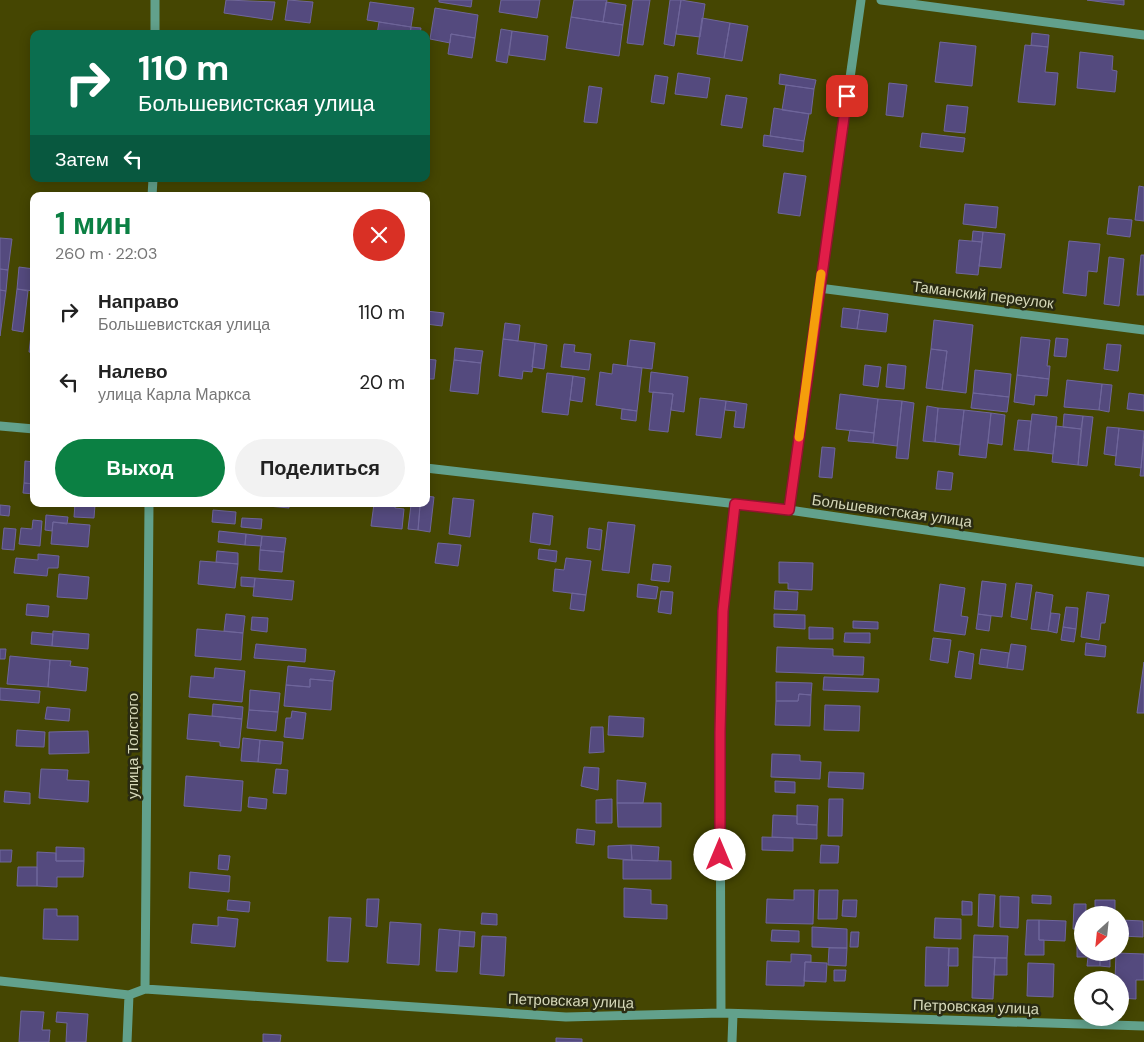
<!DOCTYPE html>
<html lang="ru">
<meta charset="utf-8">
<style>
body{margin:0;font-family:"DM Sans",sans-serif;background:#f2f2f2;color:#222;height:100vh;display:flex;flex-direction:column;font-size:19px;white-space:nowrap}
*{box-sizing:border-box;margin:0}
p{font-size:16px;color:#767676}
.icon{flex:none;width:28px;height:28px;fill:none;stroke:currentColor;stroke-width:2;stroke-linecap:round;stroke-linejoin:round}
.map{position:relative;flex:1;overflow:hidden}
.drawer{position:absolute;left:30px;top:192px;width:400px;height:315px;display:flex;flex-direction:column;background:#fff;border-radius:10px;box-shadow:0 2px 12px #0003}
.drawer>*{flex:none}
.guide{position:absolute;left:30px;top:30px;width:400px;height:152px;border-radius:10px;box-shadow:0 2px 12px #0003;background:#0b6e4f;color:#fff;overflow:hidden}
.needle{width:32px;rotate:207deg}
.fabs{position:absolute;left:1074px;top:906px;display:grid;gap:10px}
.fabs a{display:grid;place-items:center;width:55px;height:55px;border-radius:50%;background:#fff;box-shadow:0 2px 12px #0003;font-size:25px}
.pin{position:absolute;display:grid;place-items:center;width:42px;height:42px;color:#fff;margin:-21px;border-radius:10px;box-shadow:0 2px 8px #0006}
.me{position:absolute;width:55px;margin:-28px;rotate:0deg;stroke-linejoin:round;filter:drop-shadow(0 0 4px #0008)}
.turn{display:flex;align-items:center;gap:18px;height:105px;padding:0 25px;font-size:22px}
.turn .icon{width:65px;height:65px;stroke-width:2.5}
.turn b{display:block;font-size:35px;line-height:42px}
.then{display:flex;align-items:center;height:48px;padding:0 25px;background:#0003;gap:10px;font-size:19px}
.round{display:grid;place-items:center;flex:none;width:52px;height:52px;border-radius:26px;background:#f2f2f2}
.headline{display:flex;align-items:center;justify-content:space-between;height:85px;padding:0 25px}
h1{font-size:30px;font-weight:700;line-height:38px;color:#0b8043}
.button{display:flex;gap:10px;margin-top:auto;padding:10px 25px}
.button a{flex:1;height:58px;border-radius:30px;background:#0b8043;color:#fff;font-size:20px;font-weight:700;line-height:58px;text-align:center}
.button a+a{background:#f2f2f2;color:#222}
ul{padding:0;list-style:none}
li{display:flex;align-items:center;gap:15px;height:70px;padding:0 25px}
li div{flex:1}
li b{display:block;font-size:19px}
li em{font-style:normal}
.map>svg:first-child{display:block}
.building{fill:#544a7e;stroke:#6f669b}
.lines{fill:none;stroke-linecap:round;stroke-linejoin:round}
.minor{stroke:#62a18c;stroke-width:9}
.route-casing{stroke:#92132f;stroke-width:12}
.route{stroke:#e11d48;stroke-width:9}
.slow{stroke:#f59e0b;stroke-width:9}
.labels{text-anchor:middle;stroke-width:5;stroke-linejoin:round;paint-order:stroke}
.street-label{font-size:15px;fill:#d6d8b9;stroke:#2a2b12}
</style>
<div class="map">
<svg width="1144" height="1042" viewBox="0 0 1144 1042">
<rect width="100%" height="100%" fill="#454602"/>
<path class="building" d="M226 0 275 2 272 20 224 13Z
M288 0 313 2 310 23 285 20Z
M439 0H472L471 7 439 2Z
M501 0H540L537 18 499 12Z
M574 0H607L603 22 571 17Z
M633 0H650L643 45 627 43Z
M670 0H681L674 46 664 44Z
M681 0 705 4 700 37 676 34Z
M1087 0H1124V5Z
M370 2 414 8 411 27 367 20Z
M606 2 626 5 623 25 603 22Z
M435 8 478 15 475 38 451 34 450 43 430 39Z
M571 17 623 25 619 56 566 48Z
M702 18 730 23 724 58 697 54Z
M379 22 411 27 410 34H377Z
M730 23 748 26 742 61 724 58Z
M411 27 421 28 420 34H410Z
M501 29 512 31 507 63 496 61Z
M512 31 548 36 545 60 509 55Z
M1032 33 1049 35 1048 47 1031 45Z
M451 34 475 38 472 58 448 54Z
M940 42 976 46 972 86 935 82Z
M1025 45 1048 47 1045 72 1058 73 1055 105 1018 102Z
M1080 52 1113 56 1112 70 1117 71 1115 92 1077 88Z
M678 73 710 78 707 98 675 94Z
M780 74 816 80 814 89 779 84Z
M655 75 668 77 664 104 651 102Z
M889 83 907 85 903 117 886 115Z
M786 85 814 89 811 114 782 110Z
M589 86 602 88 597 123 584 122Z
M726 95 747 98 742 128 721 125Z
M947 105 968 107 965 133 944 131Z
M774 108 809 114 804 141 770 136Z
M922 133 965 138 963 152 920 147Z
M764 135 804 141 803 152 763 146Z
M784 173 806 176 800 216 778 213Z
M1139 186 1144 187V221L1135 220Z
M965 204 998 207 996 228 963 224Z
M1109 218 1132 220 1130 237 1107 234Z
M973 231 983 232 982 242 972 241Z
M983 232 1005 234 1001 268 979 266Z
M0 238 12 239 8 270 0 269Z
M959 240 982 242 978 275 956 273Z
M1069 241 1100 244 1097 272 1088 271 1086 296 1063 293Z
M1141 255H1144V295H1137Z
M1109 257 1124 259 1119 306 1104 304Z
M19 267 34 269V291L17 289Z
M0 269 8 270 6 291 0 290Z
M17 289 28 291 23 332 12 330Z
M0 290 6 291 0 336Z
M843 308 860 310 857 329 841 327Z
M34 310V353L29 352Z
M860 310 888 314 886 332 857 329Z
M426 311 444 313 442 326 426 324Z
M934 320 973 325 966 393 942 390 947 351 931 349Z
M505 323 520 325 518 341 503 339Z
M1021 337 1050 340 1047 366H1050L1049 379 1017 375Z
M1056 338 1068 339 1066 357 1054 356Z
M503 339 535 343 532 372 523 371 522 379 499 376Z
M630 340 655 343 652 369 627 366Z
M535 343 547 345 544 369 532 367Z
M564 344 575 345 574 352 591 354 589 370 561 367Z
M1107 344 1121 345 1118 371 1104 369Z
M455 348 483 351 481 363 454 360Z
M931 349 947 351 942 390 926 388Z
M426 359 436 360 434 379H426Z
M454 360 481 363 478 394 450 391Z
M613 364 642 368 637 411 596 405 600 372 612 374Z
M888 364 906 366 904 389 886 387Z
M865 365 881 367 878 387 863 385Z
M975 370 1011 374 1009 397 973 393Z
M651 372 688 377 684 412 671 410 673 394 649 392Z
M547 373 573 376 568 415 542 412Z
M1017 375 1049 379 1047 396 1035 395 1034 405 1014 402Z
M573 376 585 378 582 402 570 400Z
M1067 380 1102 384 1099 410 1064 407Z
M1102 384 1112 385 1109 412 1099 410Z
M653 392 673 394 668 432 649 430Z
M973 393 1009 397 1007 412 971 408Z
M1129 393 1144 395V411L1127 409Z
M840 394 878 399 874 433 836 429Z
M700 398 726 401 721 438 696 435Z
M878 399 902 401 897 446 873 443Z
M726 401 747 404 744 428 734 427 736 411 725 410Z
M902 401 914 403 908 459 896 458Z
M927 406 938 408 935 442 923 441Z
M938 408 964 410 960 445 935 442Z
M622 409 637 411 636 421 621 419Z
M964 410 991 413 986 458 959 455Z
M991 413 1005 415 1002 445 988 443Z
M1032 414 1057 417 1053 454 1028 451Z
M1064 414 1083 416 1081 429 1063 427Z
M1083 416 1093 417 1087 466 1078 465Z
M1018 420 1031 421 1028 451 1014 450Z
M1056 426 1081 429 1078 465 1052 462Z
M1107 427 1119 428 1116 456 1104 454Z
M1119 428 1144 431 1141 468 1115 465Z
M850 430 874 433 873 443 848 441Z
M1144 440V476H1140Z
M822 447 835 448 832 478 819 477Z
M25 461 34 462V484L24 483Z
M938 471 953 473 951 490 936 489Z
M24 483 34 484V494L23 493Z
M426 496 434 497 430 532 418 530 420 506 406 505 426 504Z
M453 498 474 500 470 537 449 534Z
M75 504 95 505 94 518 74 517Z
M247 504H289V508Z
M374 504H395V508L404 509 402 529 371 526Z
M0 505 10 506 9 516 0 515Z
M411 505 420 506 418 530 408 529Z
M213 510 236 512 235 524 212 522Z
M533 513 553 516 550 545 530 542Z
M46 515 68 517 67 524 53 522 52 531 45 530Z
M242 518 262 519 261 529 241 527Z
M33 520 42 521 40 546 19 544 21 528 32 529Z
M53 522 90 525 88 547 51 544Z
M608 522 635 525 629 573 602 570Z
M4 528 16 529 14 550 2 549Z
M589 528 602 530 600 550 587 548Z
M219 531 246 534 245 545 218 542Z
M246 534 262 536 261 546 245 545Z
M262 536 286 538 284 552 260 550Z
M438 543 461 545 458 566 435 563Z
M539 549 557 551 556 562 538 559Z
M260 550 284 552 282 572 259 570Z
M217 551 238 553V564L216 562Z
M38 554 59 556 58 568H48L47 576 14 573 16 558 38 560Z
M566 558 591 561 586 595 553 591 555 569 564 570Z
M200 561 238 564 235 588 198 584Z
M779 562 813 563 812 590 788 589V583H779Z
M653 564 671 566 669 582 651 580Z
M59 574 89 577 87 599 57 597Z
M241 577 255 578 254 587 241 586Z
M255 578 294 581 292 600 253 596Z
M982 581 1006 584 1002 617 978 614Z
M1016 583 1032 585 1027 620 1011 617Z
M638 584 658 587 656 599 637 597Z
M940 584 965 588 961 616 968 617 965 635 934 631Z
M661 591 673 592 671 614 658 612Z
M775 591 798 592 797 610 774 609Z
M1036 592 1053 595 1048 631 1031 629Z
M1087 592 1109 595 1105 623H1101L1099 640 1081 637Z
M572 593 586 595 584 611 570 609Z
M27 604 49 606 48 617 26 615Z
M1066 607 1078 608 1076 629 1063 627Z
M1051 613 1060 614 1057 633 1048 631Z
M226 614 245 616 243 633 224 631Z
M774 614 805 615V629L774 627Z
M978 614 991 616 989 631 976 629Z
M252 617 268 618 267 632 251 630Z
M853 621 878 622V629L853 628Z
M809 627 833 628V639H809Z
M1063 627 1076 629 1074 642 1061 640Z
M197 629 243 633 241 660 195 656Z
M53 631 89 634 88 649 52 646Z
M32 632 53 634 52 646 31 644Z
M845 633H870V643L844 642Z
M933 638 951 640 948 663 930 660Z
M1086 643 1106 646 1105 657 1085 655Z
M256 644 306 649 305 662 254 658Z
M1011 644 1026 646 1023 670 1007 668Z
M777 647 833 649V656L864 657 863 675 776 672Z
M0 649H6L5 659H0Z
M981 649 1009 653 1007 668 979 664Z
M959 651 974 654 971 679 955 677Z
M10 656 50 660 48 687 7 684Z
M50 660 71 661 70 666 88 668 86 691 48 687Z
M1144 662V713H1137Z
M288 666 335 671 333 681 310 679V687L286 685Z
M215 668 245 671 242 702 189 697 191 676 214 678Z
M824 677 879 679 878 692 823 690Z
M310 679 333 681 331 710 284 706 286 685 310 687Z
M776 682 812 683 811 695 799 694 798 701H776Z
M0 688 40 691 39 703 0 700Z
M250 690 280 693 278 712 249 710Z
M799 694 811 695 810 726 775 725 776 701H798Z
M213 704 243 707 242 719 212 716Z
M825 705 860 706 859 731 824 730Z
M47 707 70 709 69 721 45 719Z
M249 710 278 712 276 731 247 728Z
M292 711 306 713 303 739 284 737 286 718H291Z
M189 714 242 719 239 748 220 746V742L187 739Z
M609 716 644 718 643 737 608 735Z
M591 727H603L604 752 589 753Z
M17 730 45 732 44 747 16 746Z
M88 731 89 753 49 754V732Z
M243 738 260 740 258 762 241 761Z
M260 740 283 742 281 764 258 762Z
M772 754 800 755V761L821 762 820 779 771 777Z
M584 767 599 768 598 790 581 786Z
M41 769 68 770 67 780 89 781 88 802 39 798Z
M276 769 288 770 286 794 273 793Z
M829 772 864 773 863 789 828 787Z
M186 776 243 781 241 811 184 806Z
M617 780 646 783 643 803H617Z
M775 781 795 782V793L775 792Z
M5 791 30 793V804L4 802Z
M249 797 267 799 266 809 248 807Z
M612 799V823H596V800Z
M829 799H843L842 836H828Z
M617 803H661V827H618Z
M797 805 818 806 817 825 797 824Z
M773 815 797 816V824L817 825V839L772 837Z
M577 829 595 831 594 845 576 843Z
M762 837 793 838V851L762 850Z
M631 845 659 847 658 861 632 860Z
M631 845 632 860 608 858V846Z
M821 845 839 846 838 863H820Z
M56 847 84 848V861H56Z
M0 850H12L11 862H0Z
M37 852 56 853V861H84L83 877H57V887L37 886Z
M219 855 230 856 228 870 218 869Z
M623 860 671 861V879H623Z
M18 867H37V886H17Z
M190 872 230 876 229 892 189 888Z
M624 888 651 890V904L667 905V919L624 917Z
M794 890H814L813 924 766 923 767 899 794 900Z
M819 890H838L837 919H818Z
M979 894 995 895 993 927 978 926Z
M1032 895 1051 896V904L1032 903Z
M1000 896 1019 897 1018 928 1000 927Z
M367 899H379L377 927 366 926Z
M228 900 250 902 249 912 227 910Z
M843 900H857L856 917 842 916Z
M1095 900H1115V911L1095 910Z
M962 901 972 902V915H962Z
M1074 904H1086V915H1082V929H1073Z
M44 909H57V916H78V940L43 939Z
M1095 910 1115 911V915H1094Z
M482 913 497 914V925L481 924Z
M218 917 238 919 235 947 191 943 193 924 218 926Z
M329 917 351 918 348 962 327 961Z
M935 918 961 919V939L934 938Z
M1027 920H1039V940H1044V955H1025Z
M1039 920 1066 921 1065 941 1039 940Z
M1121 920 1143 921V937L1120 936Z
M390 922 421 924 419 965 387 963Z
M812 927 847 929V948L812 947Z
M439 929 460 931 457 972 436 971Z
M772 930 799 931V942L771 941Z
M460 931 475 932 474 947 459 946Z
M851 932H859L858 947H850Z
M974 935 1008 936 1007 958 973 957Z
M1077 935H1082V952H1110V958L1100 957V966H1087L1088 957H1077Z
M482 936 506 937 504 976 480 974Z
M926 947 949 948 948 986H925Z
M829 948H847L846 966 828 965Z
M949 948H958V966H948Z
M1116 953 1144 954V980H1136V999L1120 998V980H1115Z
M791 954 811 955V962H805L804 986 766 985 767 961 791 962Z
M973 957 995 958 993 999 972 998Z
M1100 957 1110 958V967L1100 966Z
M995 958H1007V975H994Z
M805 962 827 963 826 982 804 981Z
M1028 963 1054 964 1053 997 1027 996Z
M834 970H846L845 981H834Z
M21 1011 44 1012 42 1030H50L49 1042H19Z
M57 1012 88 1014 86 1042H66L67 1023 56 1022Z
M263 1034 281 1035 280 1042H263Z
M556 1038 582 1039V1042H556Z"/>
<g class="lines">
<path class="minor" d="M881 0 1144 35
M155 34V0
M152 196 153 179
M819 288 1144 330
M0 426 34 429
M426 468 789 510 1144 562
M789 510 861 0
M0 981 129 995 145 989 566 1017 721 1013 1144 1026
M145 989 149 504
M721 1013 720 732 723 611 735 504
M127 1042 129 995
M732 1042 733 1014"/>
</g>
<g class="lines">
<defs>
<path id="route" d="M720 855V732L723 611 735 504 789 510 847 96"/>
</defs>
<use href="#route" class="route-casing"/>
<use href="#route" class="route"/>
<path class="slow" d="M799 437 821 274"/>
</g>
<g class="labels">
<g class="street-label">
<text transform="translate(983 295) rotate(7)" y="5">Таманский переулок</text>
<text transform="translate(892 511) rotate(8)" y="5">Большевистская улица</text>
<text transform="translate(133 746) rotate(-90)" y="5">улица Толстого</text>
<text transform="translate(571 1001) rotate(2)" y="5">Петровская улица</text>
<text transform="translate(976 1007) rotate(2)" y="5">Петровская улица</text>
</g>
</g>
</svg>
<div class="fabs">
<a><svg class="needle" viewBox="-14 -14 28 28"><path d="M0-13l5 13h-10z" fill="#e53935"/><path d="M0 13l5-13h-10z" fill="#767676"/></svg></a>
<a><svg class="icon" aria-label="search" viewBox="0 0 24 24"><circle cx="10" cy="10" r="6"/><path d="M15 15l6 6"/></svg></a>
</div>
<div class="pin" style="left:847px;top:96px;background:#d93025"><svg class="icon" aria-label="arrive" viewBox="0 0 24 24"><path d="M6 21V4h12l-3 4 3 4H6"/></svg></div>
<svg class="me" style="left:720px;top:855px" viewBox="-20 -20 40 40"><circle r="19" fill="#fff"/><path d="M0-13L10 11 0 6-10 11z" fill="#e11d48"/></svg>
<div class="guide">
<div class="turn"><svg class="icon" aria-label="right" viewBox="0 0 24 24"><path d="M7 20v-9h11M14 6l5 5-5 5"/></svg><div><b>110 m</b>Большевистская улица</div></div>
<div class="then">Затем<svg class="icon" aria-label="left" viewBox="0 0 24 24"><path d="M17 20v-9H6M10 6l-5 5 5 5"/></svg></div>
</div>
<section class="drawer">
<div class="headline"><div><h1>1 мин</h1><p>260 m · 22:03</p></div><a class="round" style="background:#d93025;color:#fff"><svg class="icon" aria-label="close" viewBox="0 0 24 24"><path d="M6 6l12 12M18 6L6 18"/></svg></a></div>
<ul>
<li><svg class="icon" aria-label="right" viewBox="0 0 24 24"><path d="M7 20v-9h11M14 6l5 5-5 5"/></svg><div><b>Направо</b><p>Большевистская улица</p></div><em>110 m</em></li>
<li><svg class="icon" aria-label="left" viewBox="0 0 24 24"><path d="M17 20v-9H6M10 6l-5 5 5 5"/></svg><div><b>Налево</b><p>улица Карла Маркса</p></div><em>20 m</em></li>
</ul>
<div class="button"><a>Выход</a><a>Поделиться</a></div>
</section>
</div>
